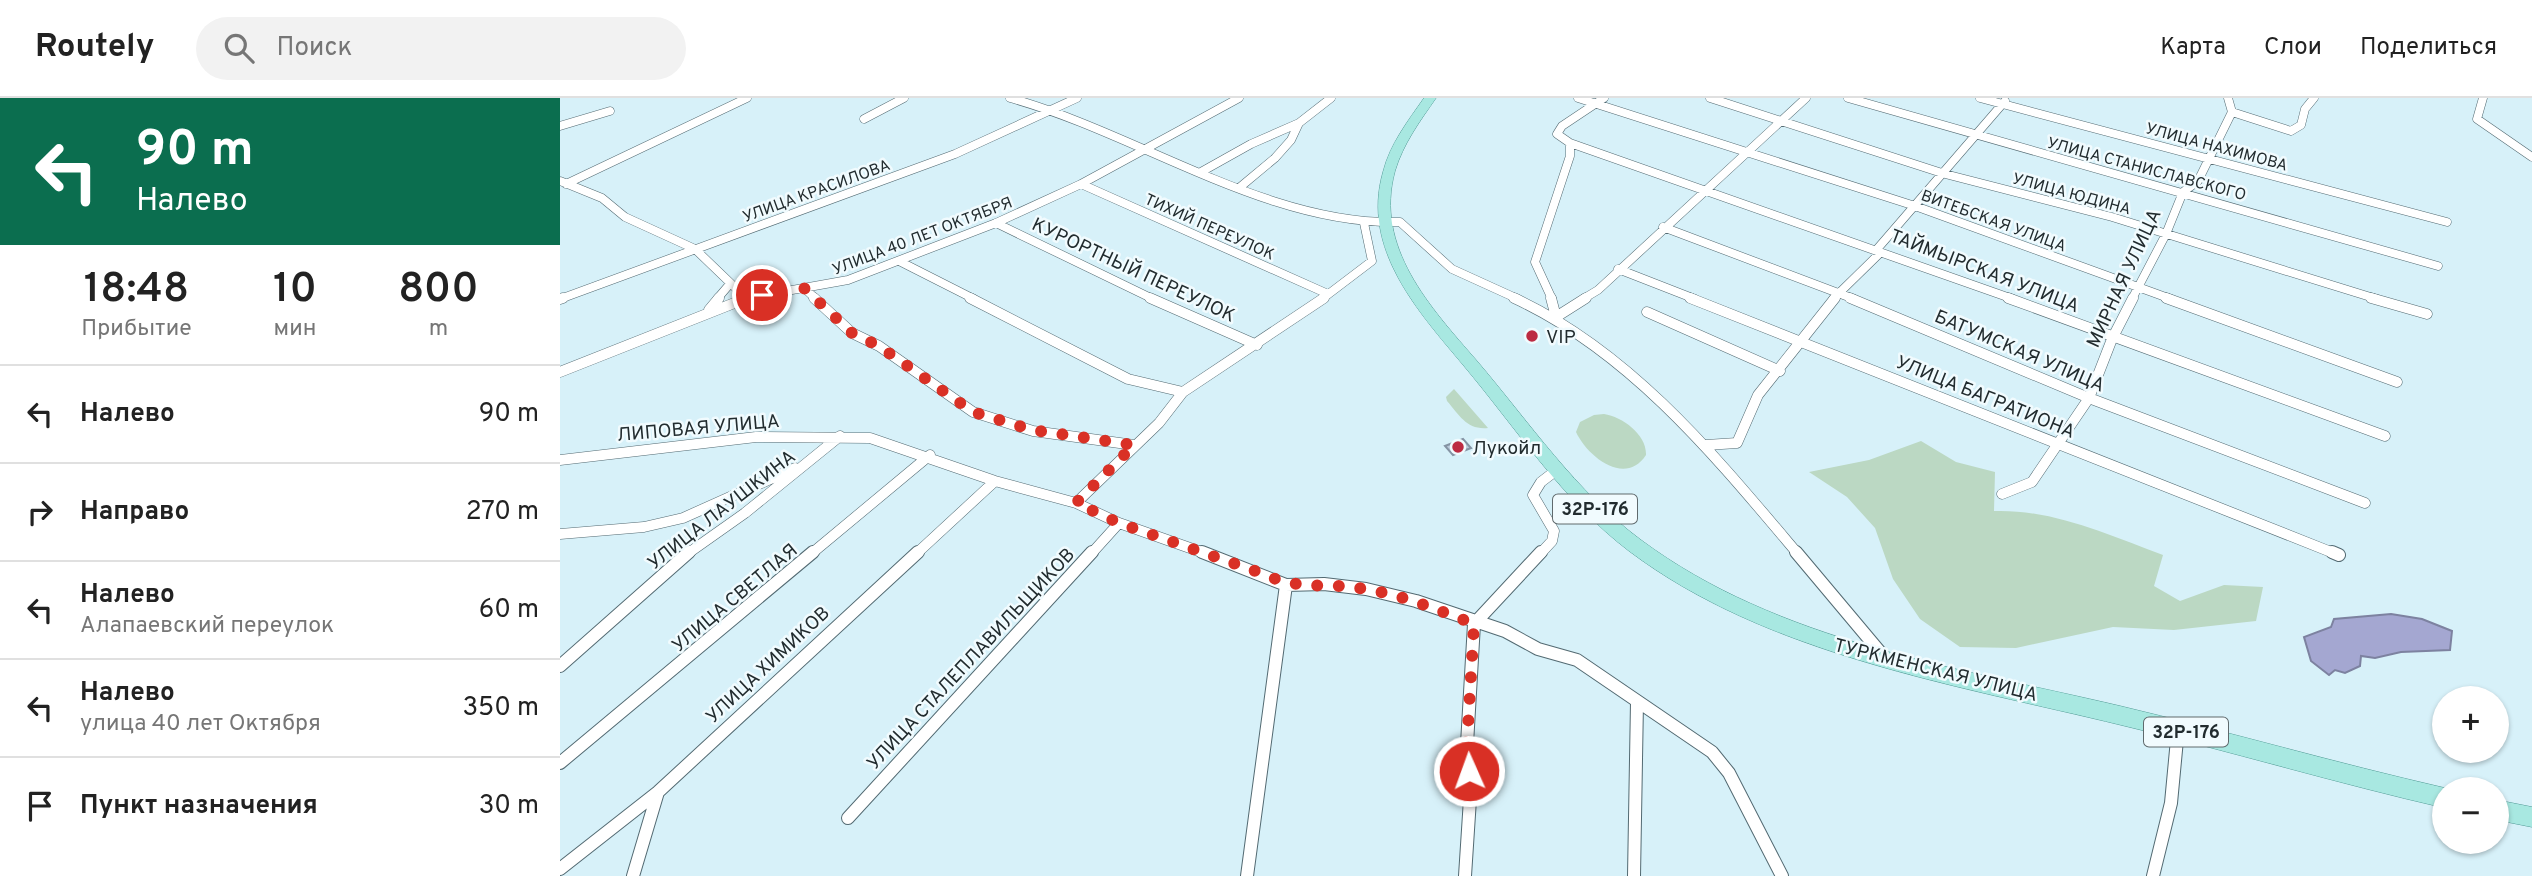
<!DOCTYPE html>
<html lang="ru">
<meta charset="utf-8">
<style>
body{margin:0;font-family:Overpass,sans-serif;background:#f2f2f2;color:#222;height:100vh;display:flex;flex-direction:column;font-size:26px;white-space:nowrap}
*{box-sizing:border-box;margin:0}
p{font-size:23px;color:#767676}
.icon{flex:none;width:38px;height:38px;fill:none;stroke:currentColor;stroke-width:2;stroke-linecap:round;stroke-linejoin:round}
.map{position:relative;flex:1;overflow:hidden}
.drawer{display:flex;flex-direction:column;background:#fff;width:560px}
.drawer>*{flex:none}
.top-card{background:#0b6e4f;color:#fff;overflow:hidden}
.controls{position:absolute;left:1872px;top:588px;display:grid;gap:14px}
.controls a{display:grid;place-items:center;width:77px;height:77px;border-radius:50%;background:#fff;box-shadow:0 2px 5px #0004;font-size:35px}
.pin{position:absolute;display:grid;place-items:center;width:60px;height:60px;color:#fff;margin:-30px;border:4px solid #fff;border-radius:50%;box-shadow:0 2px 7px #0007}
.me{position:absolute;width:77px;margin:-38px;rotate:358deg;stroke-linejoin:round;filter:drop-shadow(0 0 5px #0008)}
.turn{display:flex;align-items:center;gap:24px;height:147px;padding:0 21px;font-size:32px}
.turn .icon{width:91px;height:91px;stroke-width:2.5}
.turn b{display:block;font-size:49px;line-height:60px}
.eta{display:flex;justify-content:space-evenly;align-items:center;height:119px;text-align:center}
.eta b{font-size:42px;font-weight:600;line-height:49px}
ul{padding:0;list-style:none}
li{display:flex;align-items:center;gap:21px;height:98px;padding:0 21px;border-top:2px solid #e0e0e0}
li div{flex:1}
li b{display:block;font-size:26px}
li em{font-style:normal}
header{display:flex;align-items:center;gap:42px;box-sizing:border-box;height:98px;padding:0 35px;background:#fff;border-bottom:2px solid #e0e0e0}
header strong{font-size:33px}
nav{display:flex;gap:38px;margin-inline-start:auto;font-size:24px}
.search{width:490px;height:63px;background:#f2f2f2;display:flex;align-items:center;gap:18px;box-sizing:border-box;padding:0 24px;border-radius:38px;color:#767676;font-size:26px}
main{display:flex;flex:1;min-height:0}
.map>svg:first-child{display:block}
.green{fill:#bbd8c3}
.water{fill:#a4a7d1;stroke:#7d82a0;stroke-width:2}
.building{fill:#b9c9da;stroke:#8594a4;stroke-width:2}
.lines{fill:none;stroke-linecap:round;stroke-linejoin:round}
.street-far2-casing{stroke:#536a72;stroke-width:9}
.street-far1-casing{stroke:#536a72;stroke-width:11}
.street-casing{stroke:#536a72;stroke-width:14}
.primary-casing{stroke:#539c96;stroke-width:1}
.street-far2{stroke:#fff;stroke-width:8}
.street-far1{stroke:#fff;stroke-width:10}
.street{stroke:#fff;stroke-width:12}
.primary{fill:#a8e8e1;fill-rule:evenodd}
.route{stroke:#d93025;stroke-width:12;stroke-dasharray:0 21.6}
.poi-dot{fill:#bc2b42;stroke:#f1fbfe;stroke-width:2.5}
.labels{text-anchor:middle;stroke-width:5;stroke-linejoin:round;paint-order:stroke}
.far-street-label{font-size:16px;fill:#222c2f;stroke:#f1fbfe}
.shield{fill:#f1fbfe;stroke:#606a6d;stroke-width:2}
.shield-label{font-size:18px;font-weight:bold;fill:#222c2f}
.street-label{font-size:19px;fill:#222c2f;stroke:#f1fbfe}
.poi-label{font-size:19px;fill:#222c2f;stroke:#f1fbfe;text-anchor:start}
</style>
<header>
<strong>Routely</strong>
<div class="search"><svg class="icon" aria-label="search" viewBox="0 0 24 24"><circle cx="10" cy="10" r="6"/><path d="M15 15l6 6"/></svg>Поиск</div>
<nav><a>Карта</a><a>Слои</a><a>Поделиться</a></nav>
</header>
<main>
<section class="drawer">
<div class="top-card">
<div class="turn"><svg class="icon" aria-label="left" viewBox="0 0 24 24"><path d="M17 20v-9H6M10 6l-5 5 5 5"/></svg><div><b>90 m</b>Налево</div></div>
</div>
<div class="eta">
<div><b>18:48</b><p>Прибытие</p></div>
<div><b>10</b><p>мин</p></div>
<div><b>800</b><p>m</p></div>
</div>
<ul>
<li><svg class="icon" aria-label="left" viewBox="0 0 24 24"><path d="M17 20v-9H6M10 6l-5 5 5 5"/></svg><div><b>Налево</b></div><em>90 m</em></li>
<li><svg class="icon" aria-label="right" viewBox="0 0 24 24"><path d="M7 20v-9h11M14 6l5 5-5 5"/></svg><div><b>Направо</b></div><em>270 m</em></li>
<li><svg class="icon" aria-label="left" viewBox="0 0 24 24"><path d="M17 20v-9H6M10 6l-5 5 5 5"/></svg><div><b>Налево</b><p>Алапаевский переулок</p></div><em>60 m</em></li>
<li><svg class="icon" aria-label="left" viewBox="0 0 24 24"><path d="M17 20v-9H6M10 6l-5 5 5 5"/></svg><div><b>Налево</b><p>улица 40 лет Октября</p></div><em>350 m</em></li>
<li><svg class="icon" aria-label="arrive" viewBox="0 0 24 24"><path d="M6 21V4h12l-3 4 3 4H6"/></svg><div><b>Пункт назначения</b></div><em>30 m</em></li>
</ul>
</section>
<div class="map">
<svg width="1972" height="778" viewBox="0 0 1972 778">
<rect width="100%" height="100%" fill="#d7f1f9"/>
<path class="green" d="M894 291 928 330C907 332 900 318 887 303L886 299Z
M1044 316C1063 319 1087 337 1086 357 1065 389 1027 358 1016 334L1020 324 1034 317Z
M1361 343 1396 364 1435 374 1434 413C1492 411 1549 437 1603 457L1594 488 1620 503 1664 487 1703 489 1696 523 1614 532 1553 529 1456 550 1400 549 1360 521 1333 481 1315 430 1287 399 1249 374 1309 362Z"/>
<path class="water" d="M1831 516 1862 521 1892 533 1890 552 1841 554 1815 560 1801 558 1800 568 1785 575 1775 572 1769 577 1751 563 1744 539 1771 529 1774 521Z"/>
<path class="building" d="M903 341 911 350 893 357 885 348Z"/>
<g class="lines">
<defs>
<path id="street-far2" d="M450 0C577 35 708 128 840 124L892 171 958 201
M1018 0 1355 108 1611 201
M1150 0 1385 76 1552 119 1817 201
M1288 0 1878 168
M1420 0 1887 124
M1923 0 1917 21 1972 59
M1672 14 1731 33 1741 27 1745 11 1754 0
M304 21 344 0
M0 28 50 13
M1010 45 1453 201
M641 74 691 46 739 25
M0 83 42 100 65 119 135 151 186 200
M6 86 187 0
M521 86 768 196
M679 90 715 60 731 42 739 25 771 0
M436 125 593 201
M1103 129 1294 201
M339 163 414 201
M1058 171 1135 201
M244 190 256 201
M0 201 395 56 517 0
M157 201 169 187
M182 201 288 182 436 125 521 86 679 0
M762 201 812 163 804 125
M992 201 975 164 1010 58V45L997 36 1002 28 1044 0
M1023 201 1038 192 1246 0
M1273 201 1318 157V150L1445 3
M1572 201 1606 136 1623 94 1638 83 1672 14 1668 0"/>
<path id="street-far1" d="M254 200 292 235 319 248 413 314 473 333 574 347
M410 200 568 281 623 294
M590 200 697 247
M954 200C1071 254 1156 359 1238 456
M991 200 996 219 1026 200
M1130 200 1776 456
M1290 200 1529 300 1805 405
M1448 200 1825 338
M1606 200 1837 284
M1811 200 1867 216
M0 201 3 200
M149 212 159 200
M1087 214 1220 273
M0 274 187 200
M1146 347 1177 345 1198 297 1275 200
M0 362 196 339 310 340 435 383 516 405 559 425 647 456
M1442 396 1472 384 1529 300 1552 241 1573 200
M516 405 599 325 623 294 764 200
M0 436 84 429 123 420 235 370
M127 456 185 415 280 338
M251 456 370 357
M356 456 435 383
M531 456 559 425
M980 456 992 443 994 433 973 397 981 384 998 371"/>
<path id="street" d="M642 454 726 487 764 486 806 491 856 503 945 533 978 551 1017 562 1152 654 1169 675 1222 778
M1236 454 1325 560
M1772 454 1779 457
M0 568 129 454
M0 665 253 454
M288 720 532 454
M0 771 98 694 358 454
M73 778 98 694
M687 778 726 487
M905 778 910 701 907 646 914 526 981 454
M1074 778 1077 604
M1593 778 1611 705 1618 631"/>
<path id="primary" d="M864 0H876C860 23 843 46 835 73 814 149 870 209 917 263 969 324 1016 394 1081 442 1218 544 1398 570 1560 608 1669 634 1776 665 1885 690L1889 691H1885V710C1776 685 1670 653 1561 627 1397 587 1207 557 1069 453 1003 403 956 330 904 268 858 213 801 151 823 74 830 46 848 23 864 0Z
M1937 702 1972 709V729L1937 722Z"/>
</defs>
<use href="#street-far2" class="street-far2-casing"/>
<use href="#street-far1" class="street-far1-casing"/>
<use href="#street" class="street-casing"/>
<use href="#primary" class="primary-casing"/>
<use href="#street-far2" class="street-far2"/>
<use href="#street-far1" class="street-far1"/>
<use href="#street" class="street"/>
<use href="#primary" class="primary"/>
</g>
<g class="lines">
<path class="route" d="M202 197 244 190 292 235 319 248 413 314 473 332 574 347 516 405 559 425 704 476C738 493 768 484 805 491 843 497 878 512 914 526L907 646 909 673"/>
</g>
<g class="poi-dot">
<circle cx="972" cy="238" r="7"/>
<circle cx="898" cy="349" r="7"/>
</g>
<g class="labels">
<g class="far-street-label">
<text transform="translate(1657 48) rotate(15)" y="6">УЛИЦА НАХИМОВА</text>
<text transform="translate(1587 70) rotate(15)" y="6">УЛИЦА СТАНИСЛАВСКОГО</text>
<text transform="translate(256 92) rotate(-20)" y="6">УЛИЦА КРАСИЛОВА</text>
<text transform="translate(1512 95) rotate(15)" y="6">УЛИЦА ЮДИНА</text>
<text transform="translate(1434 122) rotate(20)" y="6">ВИТЕБСКАЯ УЛИЦА</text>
<text transform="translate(650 128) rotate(24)" y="6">ТИХИЙ ПЕРЕУЛОК</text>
<text transform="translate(362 137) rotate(-21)" y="6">УЛИЦА 40 ЛЕТ ОКТЯБРЯ</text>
</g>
<g class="shield">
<rect x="993" y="396.5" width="84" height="29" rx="5"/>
<rect x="1584" y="619.5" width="84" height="29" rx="5"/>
</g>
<g class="shield-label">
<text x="1035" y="417">32Р-176</text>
<text x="1626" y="640">32Р-176</text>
</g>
<g class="street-label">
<text transform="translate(574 171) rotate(25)" y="7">КУРОРТНЫЙ ПЕРЕУЛОК</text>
<text transform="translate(1425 172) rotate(21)" y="7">ТАЙМЫРСКАЯ УЛИЦА</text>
<text transform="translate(1563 180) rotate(-65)" y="7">МИРНАЯ УЛИЦА</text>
<text transform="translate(1460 252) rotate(23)" y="7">БАТУМСКАЯ УЛИЦА</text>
<text transform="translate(1426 298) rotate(22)" y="7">УЛИЦА БАГРАТИОНА</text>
<text transform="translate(138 329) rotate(-5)" y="7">ЛИПОВАЯ УЛИЦА</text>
<text transform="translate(161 411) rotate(-38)" y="7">УЛИЦА ЛАУШКИНА</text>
<text transform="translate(174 499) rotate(-40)" y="7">УЛИЦА СВЕТЛАЯ</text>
<text transform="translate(410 560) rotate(-47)" y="7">УЛИЦА СТАЛЕПЛАВИЛЬЩИКОВ</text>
<text transform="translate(207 566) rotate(-43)" y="7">УЛИЦА ХИМИКОВ</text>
<text transform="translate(1376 571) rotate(14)" y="7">ТУРКМЕНСКАЯ УЛИЦА</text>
</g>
<g class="poi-label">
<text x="986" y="245">VIP</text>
<text x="912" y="356">Лукойл</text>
</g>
</g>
</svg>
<div class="controls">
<a>+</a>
<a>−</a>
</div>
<div class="pin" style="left:202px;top:197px;background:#d93025"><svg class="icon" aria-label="arrive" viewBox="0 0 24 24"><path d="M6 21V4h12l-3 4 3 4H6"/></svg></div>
<svg class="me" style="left:909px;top:673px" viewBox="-20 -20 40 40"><circle r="17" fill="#d93025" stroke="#fff" stroke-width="3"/><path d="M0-11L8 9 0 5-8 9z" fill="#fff"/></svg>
</div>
</main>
